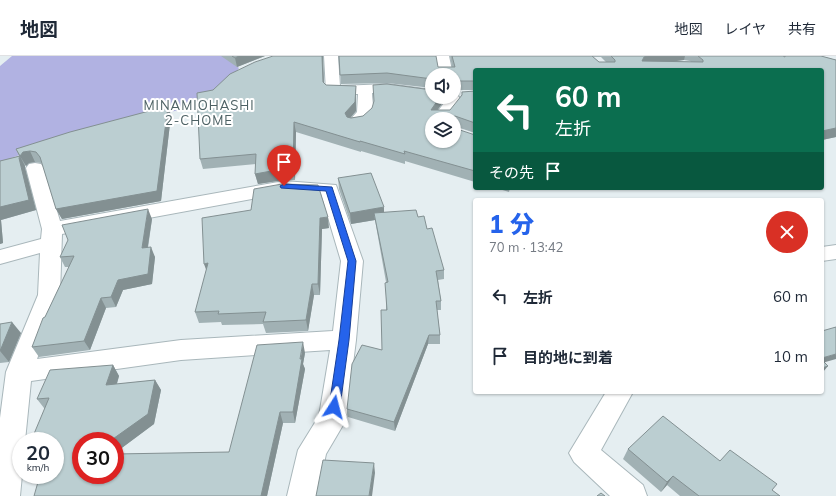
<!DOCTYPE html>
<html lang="ja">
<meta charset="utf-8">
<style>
body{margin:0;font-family:Mulish,"Noto Sans JP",sans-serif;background:#f2f2f3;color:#1f2937;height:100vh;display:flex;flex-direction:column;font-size:15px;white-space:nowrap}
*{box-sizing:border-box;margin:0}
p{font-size:13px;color:#747a83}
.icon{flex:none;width:22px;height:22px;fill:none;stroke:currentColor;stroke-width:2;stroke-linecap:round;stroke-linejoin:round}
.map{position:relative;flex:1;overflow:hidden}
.sheet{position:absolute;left:473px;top:142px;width:351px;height:196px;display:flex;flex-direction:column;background:#fff;border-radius:4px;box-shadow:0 1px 3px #0004}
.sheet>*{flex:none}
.banner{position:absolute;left:473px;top:12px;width:351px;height:122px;border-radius:4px;box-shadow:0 1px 3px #0004;background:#0b6e4f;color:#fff;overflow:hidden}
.buttons{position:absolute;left:425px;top:12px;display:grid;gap:8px}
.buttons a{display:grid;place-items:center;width:36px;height:36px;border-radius:50%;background:#fff;box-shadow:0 1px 3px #0004;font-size:20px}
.speed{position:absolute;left:12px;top:376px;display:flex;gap:8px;font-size:20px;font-weight:700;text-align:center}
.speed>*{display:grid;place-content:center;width:52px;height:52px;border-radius:50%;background:#fff;box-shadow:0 1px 3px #0004;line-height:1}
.speed small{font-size:10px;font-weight:400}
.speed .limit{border:6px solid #d22;background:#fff;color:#111}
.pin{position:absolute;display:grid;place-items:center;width:34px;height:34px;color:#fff;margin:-41px -17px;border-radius:50% 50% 50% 0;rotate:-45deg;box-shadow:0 0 4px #0007}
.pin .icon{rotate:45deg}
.me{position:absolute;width:44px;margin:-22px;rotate:9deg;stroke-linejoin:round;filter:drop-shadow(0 0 3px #0008)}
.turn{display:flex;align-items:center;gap:14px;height:84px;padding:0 16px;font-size:18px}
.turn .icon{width:52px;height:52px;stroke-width:2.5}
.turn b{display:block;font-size:28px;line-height:34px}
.then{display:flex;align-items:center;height:38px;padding:0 16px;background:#0003;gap:8px;font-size:15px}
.round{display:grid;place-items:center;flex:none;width:42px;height:42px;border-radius:21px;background:#f2f2f3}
.overview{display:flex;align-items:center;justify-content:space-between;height:68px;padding:0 16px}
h1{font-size:24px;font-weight:800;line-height:30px;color:#2563eb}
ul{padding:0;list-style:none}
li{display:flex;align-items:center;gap:12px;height:60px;padding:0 16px}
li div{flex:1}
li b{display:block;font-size:15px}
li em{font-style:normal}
header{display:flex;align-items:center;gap:24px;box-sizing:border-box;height:56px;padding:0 20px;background:#fff;border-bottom:1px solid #e0e1e3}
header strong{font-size:19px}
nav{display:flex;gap:22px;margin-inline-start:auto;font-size:14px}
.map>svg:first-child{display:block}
.green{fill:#b1b2e2}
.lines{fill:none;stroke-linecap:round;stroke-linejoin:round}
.street-casing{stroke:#a9b7bb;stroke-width:2}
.street{fill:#fff;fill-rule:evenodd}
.wall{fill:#a1b1b4;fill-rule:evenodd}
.shaded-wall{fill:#839092}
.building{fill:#bbced1;stroke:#839092}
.route{fill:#2563eb;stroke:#184099}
.labels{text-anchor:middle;stroke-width:4;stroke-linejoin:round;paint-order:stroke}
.far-neighbourhood-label{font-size:13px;letter-spacing:1px;fill:#4d6164;stroke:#fff}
</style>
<header>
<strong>地図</strong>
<nav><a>地図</a><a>レイヤ</a><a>共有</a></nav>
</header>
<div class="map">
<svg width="836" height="440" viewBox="0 0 836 440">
<rect width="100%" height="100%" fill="#e5eef1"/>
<path class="green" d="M12 0H224L239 12 229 27 190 51 62 84 0 106V10Z"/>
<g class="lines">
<defs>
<path id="street" d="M324 0H338L340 30 387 28 432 34V41H437L432 42 387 36 372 37C372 43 374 52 373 57 370 67 358 73 349 70L347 67 357 56 358 38H328L326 35Z
M435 0H449L453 19H439Z
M454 37 459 41 460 48 448 63H432L444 47 445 41H454Z
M35 107 41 108 44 112 60 165 284 125 336 129 363 205 356 284 346 364 326 398 317 440H287L298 394 319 360 330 294 181 304 31 325 25 385H21L22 419 20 440H0V362L6 316 38 239 40 197 0 208V194L41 183 42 173 26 112 29 108ZM284 137 321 138 341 205 333 275 181 284 37 303 60 239 62 178Z
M836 189V203L822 205V191Z
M606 336H633L601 394 643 429 647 440H610L574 406 569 397Z"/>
</defs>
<use href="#street" class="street-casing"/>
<use href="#street" class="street"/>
</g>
<path class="wall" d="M221 0H265L237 11Z
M323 0 324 27 326 29 356 30V55L350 62H351L363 60 432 41H444L443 46 437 54H450L475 35V77L454 70V63L432 85 475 79V126L405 105V108L361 95V96L296 76 295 124H284L258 128 255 118 256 108 203 113 200 103 213 34Z
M339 0 438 11H452L450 0H821L836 4V81L822 84V14H475V34H454V19H432V32L387 27 341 28ZM593 1H601L606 6H599ZM684 4 690 5 691 6 670 5Z
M171 59 161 145 62 163 56 153 42 107H41L35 106 29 107 26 110 25 109V112L36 154 1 164 3 187 0 188V105L19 100 16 93Z
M338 122 384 156 418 161 427 173 444 214V223L438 224 441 245V254H437L440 279V288H428L395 375 348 361 347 353 382 294 386 254V226L375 164 351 168 339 133Z
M496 132H510L509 136Z
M251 154 329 172 322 173 320 239H314L308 275 266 277 263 268 222 269 221 266 199 267 195 256Z
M152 163 148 192 155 201 152 228 123 234 116 251 106 252 90 294 39 301 32 291 45 261 69 211H65L60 201Z
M0 268 21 277 9 306 0 307Z
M305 297 303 308 305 313 295 367H283L267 440H34L55 419 44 352 37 343 113 309 119 320 117 328 155 324 161 334 154 368 115 397V385L81 419 229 396Z
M628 393 720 405 772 434 780 440H680L667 429 661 436 623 403Z"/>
<path class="shaded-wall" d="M239 0H265L237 11 235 2Z
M322 0H323L324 35 323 26Z
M648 0H685L684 4 648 9 642 5 644 1Z
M356 30V55L346 67 345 57Z
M440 41H444L443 46 431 64V54Z
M168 50 171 59 161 145 62 163 56 153Z
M455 60 454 70V63H453V61Z
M294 66 296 76 295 124 293 114Z
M836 72V81L822 84V75Z
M30 95 35 106 29 107 26 110 20 100 23 96Z
M20 100 25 110V112L36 154 1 164 3 187 0 188V151Z
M282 113 284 124 258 128 255 118Z
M384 151V162L374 157 375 164 351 168 350 157Z
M148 153 152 163 146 202 142 192Z
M328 161 329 172 322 173 320 239 318 228 320 162Z
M151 191 155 201 152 228 123 234 116 251 111 241 118 224Z
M208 207V219L204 208Z
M312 228 314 239 308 275 306 264Z
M101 242 106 252 90 294 84 285Z
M12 266 21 277 9 306 0 295Z
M429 279 428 288 395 375 394 366Z
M303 286 305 297 303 308 305 313 295 367 293 356Z
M836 298V303L822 307V302Z
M113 309 119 320 113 340 106 329Z
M828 310 823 316 822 317V312Z
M155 324 161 334 154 368 115 397V385H110Z
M280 356 283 367 267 440H261Z
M374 407 375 417 372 440H369Z
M673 420 667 429 661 436 667 426Z"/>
<path class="building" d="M232 0H239L235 2Z
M273 0H322L323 26 326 29 356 30 355 46 345 57 347 61 351 62 363 60 372 52 374 45 373 29 387 28 432 34V41H440L431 54H450L462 39V36L475 35V67L455 60 453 61V63H432V85H454V72L475 79V115L404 95 405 98 360 85V86L294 66 293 114 282 113 255 118 256 98 200 103 197 37 213 34 230 18 255 6Z
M339 0H436L438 11H455L452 0H592L599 6H615V4L611 0H648L644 1 642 5 703 6V4L698 0H783L785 1V0H821L836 4V72L822 75V14H475V25H454V26V19H432V23L387 17 340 19Z
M168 50 157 135 56 153 40 101 36 96 30 95 23 96 20 100 16 93 70 76Z
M20 100 19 102 29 144 0 151V105Z
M371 117 384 151 350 157 338 122Z
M282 128 318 129 328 161 320 162 318 228H312L306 264 263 266 266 256 218 258 219 255 195 256 208 207 204 208 202 162 251 154 254 133Z
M148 153 142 192 151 191 148 218 118 224 111 241 101 242 84 285 32 291 43 262 45 261 74 200 60 201 68 184 62 169Z
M416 154 418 161 424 160 427 173 432 172 444 214 436 215 441 245H436L440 279H429L394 366 347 353 352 308 362 289 382 294 381 254H387L385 227 388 226 374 157Z
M12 266 0 295V268Z
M836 271V298L822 302V275Z
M303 286 300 303H302L293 356H280L261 440H34L40 419H55V385H31L49 342 37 343 50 314 113 309 106 329 155 324 148 358 110 385H81V419H115V398L229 396 257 289Z
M822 304 828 310 822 312Z
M663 360 720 405 730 394 777 428 772 434 780 440H699L673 420 667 426 628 393Z
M323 404 374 407 369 440H316Z
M601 437 605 440H597Z"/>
<path class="route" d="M284 128 332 131 356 205 349 284 340 351 338 354 334 356 330 354 329 351 339 284 348 205 326 135 281 132 280 130Z"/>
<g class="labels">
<g class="far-neighbourhood-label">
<text x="199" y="54">MINAMIOHASHI<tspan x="199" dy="15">2-CHOME</tspan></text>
</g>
</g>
</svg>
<div class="buttons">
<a><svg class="icon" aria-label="sound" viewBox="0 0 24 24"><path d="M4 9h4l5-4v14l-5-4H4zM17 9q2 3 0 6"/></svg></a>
<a><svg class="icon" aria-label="layers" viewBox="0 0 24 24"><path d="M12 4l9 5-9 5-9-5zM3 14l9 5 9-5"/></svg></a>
</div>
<div class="speed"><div>20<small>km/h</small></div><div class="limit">30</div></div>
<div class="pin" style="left:284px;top:130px;background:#d93025"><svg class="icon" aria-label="arrive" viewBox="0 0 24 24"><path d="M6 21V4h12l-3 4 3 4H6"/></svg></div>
<svg class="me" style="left:334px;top:351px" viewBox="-20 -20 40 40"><path d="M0-17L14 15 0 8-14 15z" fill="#2563eb" stroke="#fff" stroke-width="4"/></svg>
<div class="banner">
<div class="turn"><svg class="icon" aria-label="left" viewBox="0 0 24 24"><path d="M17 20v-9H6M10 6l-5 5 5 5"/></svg><div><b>60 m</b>左折</div></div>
<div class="then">その先<svg class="icon" aria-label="arrive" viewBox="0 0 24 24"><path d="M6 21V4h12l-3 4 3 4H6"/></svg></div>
</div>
<section class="sheet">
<div class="overview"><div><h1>1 分</h1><p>70 m · 13:42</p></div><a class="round" style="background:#d93025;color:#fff"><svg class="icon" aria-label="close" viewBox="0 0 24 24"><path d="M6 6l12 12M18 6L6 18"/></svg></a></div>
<ul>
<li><svg class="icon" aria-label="left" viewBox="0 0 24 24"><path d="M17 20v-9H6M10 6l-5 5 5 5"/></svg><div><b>左折</b></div><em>60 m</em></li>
<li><svg class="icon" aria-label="arrive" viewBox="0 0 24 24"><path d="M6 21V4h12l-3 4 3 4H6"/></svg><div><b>目的地に到着</b></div><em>10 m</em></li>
</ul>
</section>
</div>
